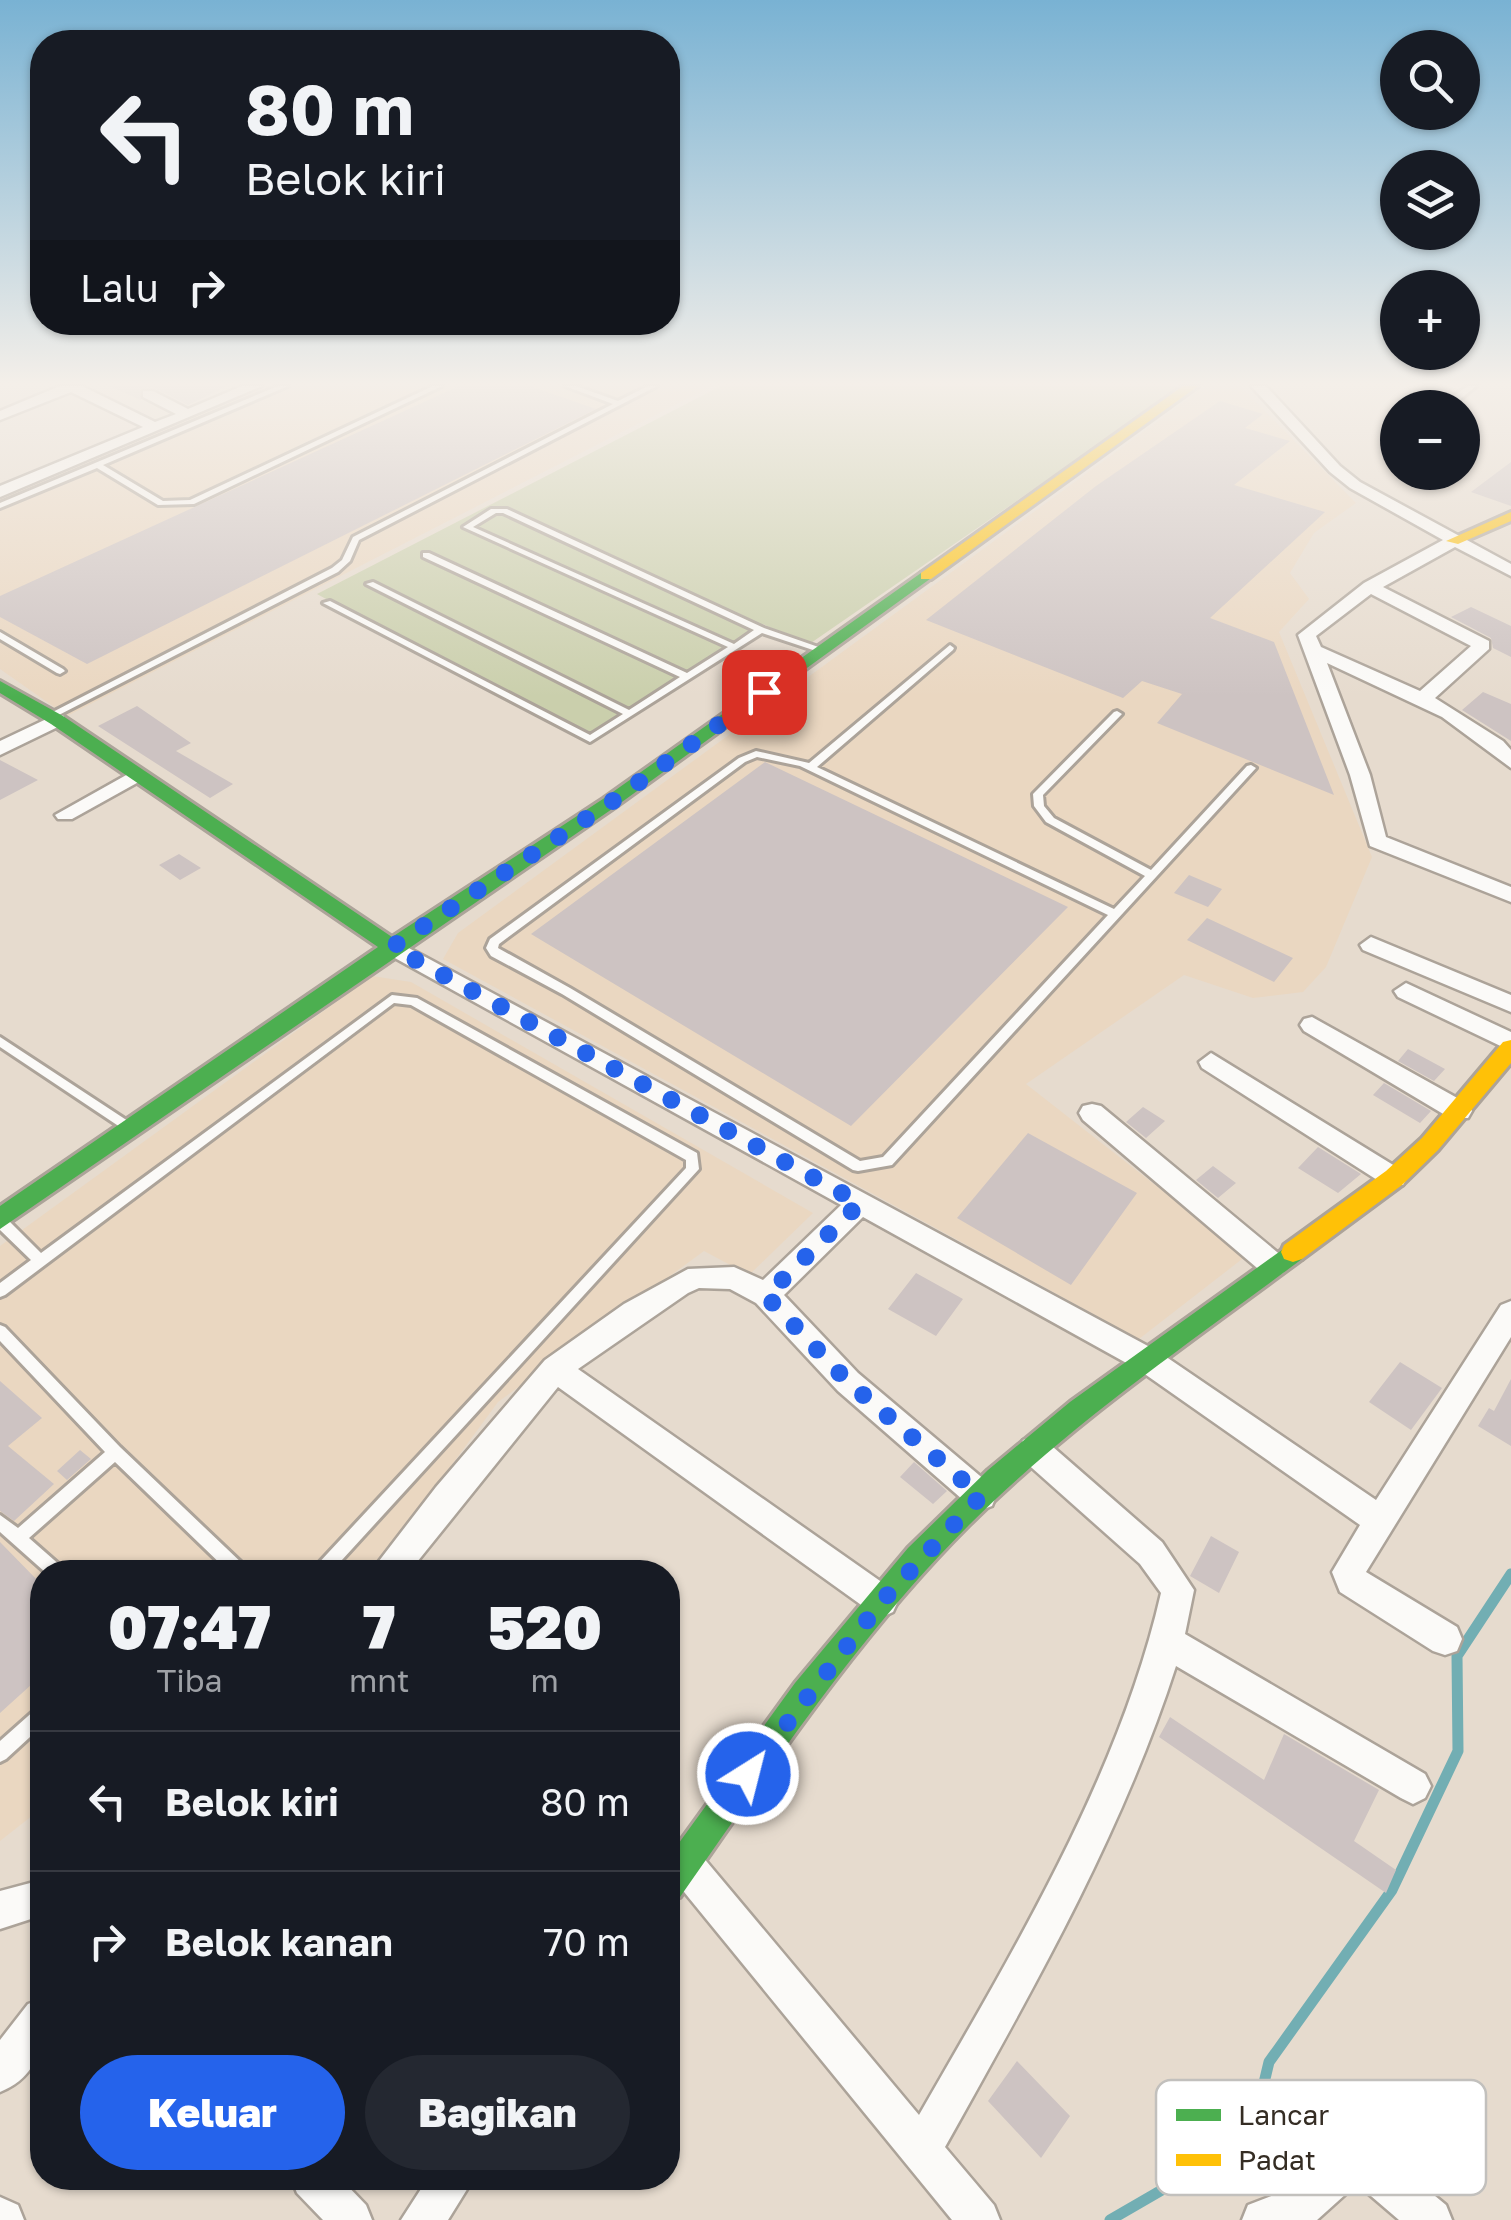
<!DOCTYPE html>
<html lang="id">
<meta charset="utf-8">
<style>
body{margin:0;font-family:"Golos Text",sans-serif;background:#242831;color:#f1f3f6;height:100vh;display:flex;flex-direction:column;font-size:38px;white-space:nowrap}
*{box-sizing:border-box;margin:0}
p{font-size:32px;color:#9ea1a6}
.icon{flex:none;width:55px;height:55px;fill:none;stroke:currentColor;stroke-width:2;stroke-linecap:round;stroke-linejoin:round}
.map{position:relative;flex:1;overflow:hidden}
.drawer{position:absolute;left:30px;top:1560px;width:650px;height:630px;display:flex;flex-direction:column;background:#171b24;border-radius:40px;box-shadow:0 2px 8px #0004}
.drawer>*{flex:none}
.guide{position:absolute;left:30px;top:30px;width:650px;height:305px;border-radius:40px;box-shadow:0 2px 8px #0004;background:#171b24;color:#f1f3f6;overflow:hidden}
.buttons{position:absolute;left:1380px;top:30px;display:grid;gap:20px}
.buttons a{display:grid;place-items:center;width:100px;height:100px;border-radius:50%;background:#171b24;box-shadow:0 2px 8px #0004;font-size:50px}
.pin{position:absolute;display:grid;place-items:center;width:85px;height:85px;color:#fff;margin:-42px;border-radius:20px;box-shadow:0 5px 15px #0006}
.me{position:absolute;width:110px;margin:-55px;rotate:36deg;stroke-linejoin:round;filter:drop-shadow(0 0 8px #0008)}
.turn{display:flex;align-items:center;gap:35px;height:210px;padding:0 50px;font-size:45px}
.turn .icon{width:130px;height:130px;stroke-width:2.5}
.turn b{display:block;font-size:70px;line-height:85px}
.then{display:flex;align-items:center;height:95px;padding:0 50px;background:#0003;gap:20px;font-size:38px}
.eta{display:flex;justify-content:space-evenly;align-items:center;height:170px;text-align:center}
.eta b{font-size:60px;font-weight:800;line-height:70px}
.primary-button{display:flex;gap:20px;margin-top:auto;padding:20px 50px}
.primary-button a{flex:1;height:115px;border-radius:60px;background:#2563eb;color:#fff;font-size:40px;font-weight:800;line-height:115px;text-align:center}
.primary-button a+a{background:#242831;color:#f1f3f6}
ul{padding:0;list-style:none}
li{display:flex;align-items:center;gap:30px;height:140px;padding:0 50px;border-top:2px solid #363941}
li div{flex:1}
li b{display:block;font-size:38px}
li em{font-style:normal}
.map>svg:first-child{display:block}
.built{fill:#ead7c1}
.green{fill:#cacfac}
.lines{fill:none;stroke-linecap:round;stroke-linejoin:round}
.stream{stroke:#72aeb3;stroke-width:11}
.building{fill:#cdc3c2}
.lane-casing{stroke:#aca399;stroke-width:6}
.street-casing{stroke:#aca399;stroke-width:5}
.fast-casing{stroke:#aca399;stroke-width:6}
.slow-casing{stroke:#aca399;stroke-width:6}
.lane{fill:#fbfaf8;fill-rule:evenodd}
.street{fill:#fbfaf8;fill-rule:evenodd}
.fast{fill:#4caf50;fill-rule:evenodd}
.slow{fill:#ffc107;fill-rule:evenodd}
.route{stroke:#2563eb;stroke-width:18;stroke-dasharray:0 32.4}
.key{fill:#fff;stroke:#c2c0bd;stroke-width:2.5}
.key-label{font-size:28px;fill:#352d24}
</style>
<div class="map">
<svg width="1511" height="2220" viewBox="0 0 1511 2220">
<rect width="100%" height="100%" fill="#e6dbce"/>
<path class="built" d="M267 386H712L67 716 0 669V498Z
M1206 386H1240L1356 503 1314 533 1290 573 1309 599 1279 632 1372 857 1326 967 1303 992 1253 998 1184 975 1026 1084 1246 1256 1139 1339 443 959 458 933Z
M372 976 411 982 813 1213 749 1275 704 1251 498 1402 373 1572H42V1808L0 1841V1246Z"/>
<path class="green" d="M721 386H1183L808 645 763 624 734 647 581 740 317 594Z"/>
<g class="lines">
<path class="stream" d="M1110 2220 1167 2187H1239L1269 2062 1392 1890 1458 1751 1457 1656 1511 1574"/>
</g>
<path class="building" d="M109 386H227L188 405 153 387 140 388 141 400Z
M459 386H530L596 409 87 664 0 617V596Z
M1220 401 1263 414 1245 428 1290 441 1234 485 1325 512 1210 618 1274 642 1334 795 1157 723 1182 694 1142 681 1123 698 926 620 1096 486Z
M1511 462V506L1471 492Z
M1471 607 1511 626V657L1493 648 1491 638 1451 617Z
M1483 692 1511 704V741L1462 710Z
M137 706 191 743 176 751 233 784 210 798 98 726Z
M0 760 38 780 0 800Z
M765 762 1068 907 851 1126 531 934Z
M179 854 201 868 180 880 159 865Z
M1189 875 1222 889 1208 907 1174 893Z
M1207 918 1293 958 1274 982 1187 940Z
M1408 1049 1445 1069 1434 1081 1398 1061Z
M1384 1083 1431 1111 1420 1123 1373 1095Z
M1143 1107 1165 1121 1146 1138 1126 1122Z
M1028 1133 1137 1193 1071 1285 957 1218Z
M1318 1147 1361 1174 1338 1193 1298 1168Z
M1213 1166 1236 1183 1218 1198 1196 1180Z
M916 1273 963 1299 936 1336 888 1309Z
M1400 1362 1442 1388 1411 1430 1369 1402Z
M1511 1379V1446L1478 1426 1489 1408 1494 1411Z
M0 1381 42 1418 8 1446 54 1484 14 1521 0 1511Z
M80 1450 91 1459 67 1480 57 1471Z
M914 1462 947 1491 933 1504 900 1477Z
M1211 1536 1239 1552 1219 1593 1190 1576Z
M0 1542 42 1585V1675L0 1713Z
M1170 1717 1264 1780 1284 1734 1379 1790 1354 1841 1396 1870 1386 1893 1159 1737Z
M1017 2061 1070 2116 1041 2158 988 2101Z"/>
<g class="lines">
<defs>
<path id="lane" d="M278 386H288L103 465 163 501 190 500 433 386H442L194 504 158 505 97 468 0 508V503Z
M565 386H576L618 401 648 386H657L359 540 350 561 338 572 53 718H47L45 716 332 568 342 560 353 537 613 404Z
M1468 386H1476L1457 402H1451V398Z
M491 509H507L764 628 827 650 819 652 762 633 590 742 323 603 330 601 590 735 623 714 366 584 373 582 629 710 680 677 423 557V553H429L687 673 728 647 463 527ZM496 513H503L754 630 734 644 473 527Z
M0 632 63 669 65 671 60 674 57 673 0 639Z
M950 645 954 648 953 650 817 767 1114 909 1145 876 1046 822 1034 806 1033 794 1114 712 1117 711 1122 714 1043 795 1044 806 1054 818 1151 870 1247 766 1251 765 1256 768 892 1165 858 1171 853 1170 562 994 491 956 486 948 490 939 739 758 756 751 809 763ZM757 757 800 766 1108 915 883 1157 860 1161 570 988 498 948 499 944 745 762Z
M392 995 417 998 697 1153 699 1169 331 1572H313L315 1567 686 1168V1160L411 1005 394 1003 5 1295 0 1297V1283L31 1260 0 1230V1216L5 1217 41 1253Z
M0 1037 134 1125 136 1128 134 1131H126L0 1047Z
M0 1325 5 1327 120 1447 246 1567 248 1572H229L115 1462 29 1538 62 1567 64 1572H45L0 1532V1515L18 1528 105 1452 0 1341Z
M42 1706V1726L6 1759 0 1762V1741L36 1709Z"/>
<path id="street" d="M60 386H82L155 422 176 414 143 397V391H153L188 409 242 386H262L0 497V486L143 427 71 392 0 420V411Z
M1251 386H1266L1340 466 1360 482 1511 564V576L1455 547 1383 587 1489 641V649L1435 698 1503 741 1511 750V768L1442 717 1327 663 1370 775 1386 837 1511 887V902L1370 846 1350 775 1298 635 1364 583 1443 540 1350 488 1330 472ZM1371 594 1471 646 1420 691 1321 647 1316 636Z
M57 714 64 716V724L0 755V741Z
M137 769 144 771V779L72 819H58L55 815Z
M1371 937 1511 995V1012L1363 950 1360 945Z
M392 939 1159 1352 1376 1500 1501 1305 1511 1301V1337L1366 1572 1457 1627 1462 1639 1457 1651 1445 1655 1433 1651 1340 1592 1332 1572 1360 1525 1139 1370 863 1217 784 1295 858 1373 992 1486 996 1496 992 1506 981 1510 970 1506 838 1391 756 1303 730 1289 699 1288 688 1293 578 1369 893 1590 898 1601 893 1612 882 1617 871 1612 558 1387 409 1572H374L379 1561 436 1487 545 1360 624 1304 688 1269 734 1267 763 1280 841 1205 384 952 381 947Z
M1406 983 1511 1032V1051L1398 997 1394 991Z
M1312 1017 1468 1104 1472 1111 1468 1118H1450L1304 1031 1300 1025 1304 1019Z
M1211 1053 1403 1171 1407 1178 1403 1185H1385L1202 1068 1199 1062Z
M1092 1104 1101 1106 1283 1257 1287 1265 1283 1273 1273 1276 1263 1273 1083 1120 1079 1113 1083 1106Z
M1034 1436 1045 1440 1162 1542 1194 1590 1185 1634 1425 1774 1431 1786 1425 1798 1413 1804 1401 1798 1176 1666C1122 1834 1031 1993 945 2147L994 2205 1000 2220H952L671 1876 668 1867 671 1850 684 1845 697 1850 919 2115C1012 1953 1119 1777 1161 1593L1140 1564 1023 1460 1019 1450 1023 1440Z
M34 1882 42 1885V1921L34 1918 0 1929V1891Z
M42 1999C45 2038 42 2075 0 2092V2040L28 2004Z
M1357 2137 1371 2143 1446 2205 1452 2220H1399L1357 2184 1317 2220H1242L1248 2205 1290 2189 1343 2143Z
M291 2178H340L366 2205 372 2220H323L297 2193Z
M428 2178H474L448 2220H401Z
M0 2197 18 2205 24 2220H0Z"/>
<path id="fast" d="M921 573 934 576 615 807 0 1229V1206L378 947 51 724 0 693V681L63 716 392 937 603 799Z
M1293 1242 1302 1245 1305 1252 1302 1259C1188 1344 1070 1424 969 1525 858 1636 770 1769 680 1897L668 1901V1858L795 1683 908 1548 988 1470 1070 1402Z"/>
<path id="slow" d="M1183 386H1198L931 579H921V573Z
M1511 512V521L1458 544 1446 541Z
M1511 1040V1063L1438 1150 1402 1185 1302 1259 1293 1262 1284 1259 1281 1252 1284 1245 1386 1171 1422 1138 1503 1042Z"/>
</defs>
<use href="#lane" class="lane-casing"/>
<use href="#street" class="street-casing"/>
<use href="#fast" class="fast-casing"/>
<use href="#slow" class="slow-casing"/>
<use href="#lane" class="lane"/>
<use href="#street" class="street"/>
<use href="#fast" class="fast"/>
<use href="#slow" class="slow"/>
</g>
<linearGradient id="sky" x2="0" y2="1"><stop stop-color="#79b2d3"/><stop offset="0.55" stop-color="#f4efe9"/><stop offset="1" stop-color="#f4efe9" stop-opacity="0"/></linearGradient>
<rect width="1511" height="697" fill="url(#sky)"/>
<g class="lines">
<path class="route" d="M748 1774 882 1601 981 1496 848 1382 766 1296 860 1203 392 947 610 803 764 692"/>
</g>
<rect x="1156" y="2080" width="330" height="115" rx="15" class="key"/>
<rect x="1176" y="2109" width="45" height="12" fill="#4caf50"/>
<rect x="1176" y="2154" width="45" height="12" fill="#ffc107"/>
<g class="key-label">
<text x="1238" y="2125">Lancar</text>
<text x="1238" y="2170">Padat</text>
</g>
</svg>
<div class="buttons">
<a><svg class="icon" aria-label="search" viewBox="0 0 24 24"><circle cx="10" cy="10" r="6"/><path d="M15 15l6 6"/></svg></a>
<a><svg class="icon" aria-label="layers" viewBox="0 0 24 24"><path d="M12 4l9 5-9 5-9-5zM3 14l9 5 9-5"/></svg></a>
<a>+</a>
<a>−</a>
</div>
<div class="pin" style="left:764px;top:692px;background:#d93025"><svg class="icon" aria-label="arrive" viewBox="0 0 24 24"><path d="M6 21V4h12l-3 4 3 4H6"/></svg></div>
<svg class="me" style="left:748px;top:1774px" viewBox="-20 -20 40 40"><circle r="17" fill="#2563eb" stroke="#fff" stroke-width="3"/><path d="M0-11L8 9 0 5-8 9z" fill="#fff"/></svg>
<div class="guide">
<div class="turn"><svg class="icon" aria-label="left" viewBox="0 0 24 24"><path d="M17 20v-9H6M10 6l-5 5 5 5"/></svg><div><b>80 m</b>Belok kiri</div></div>
<div class="then">Lalu<svg class="icon" aria-label="right" viewBox="0 0 24 24"><path d="M7 20v-9h11M14 6l5 5-5 5"/></svg></div>
</div>
<section class="drawer">
<div class="eta">
<div><b>07:47</b><p>Tiba</p></div>
<div><b>7</b><p>mnt</p></div>
<div><b>520</b><p>m</p></div>
</div>
<ul>
<li><svg class="icon" aria-label="left" viewBox="0 0 24 24"><path d="M17 20v-9H6M10 6l-5 5 5 5"/></svg><div><b>Belok kiri</b></div><em>80 m</em></li>
<li><svg class="icon" aria-label="right" viewBox="0 0 24 24"><path d="M7 20v-9h11M14 6l5 5-5 5"/></svg><div><b>Belok kanan</b></div><em>70 m</em></li>
</ul>
<div class="primary-button"><a>Keluar</a><a>Bagikan</a></div>
</section>
</div>
